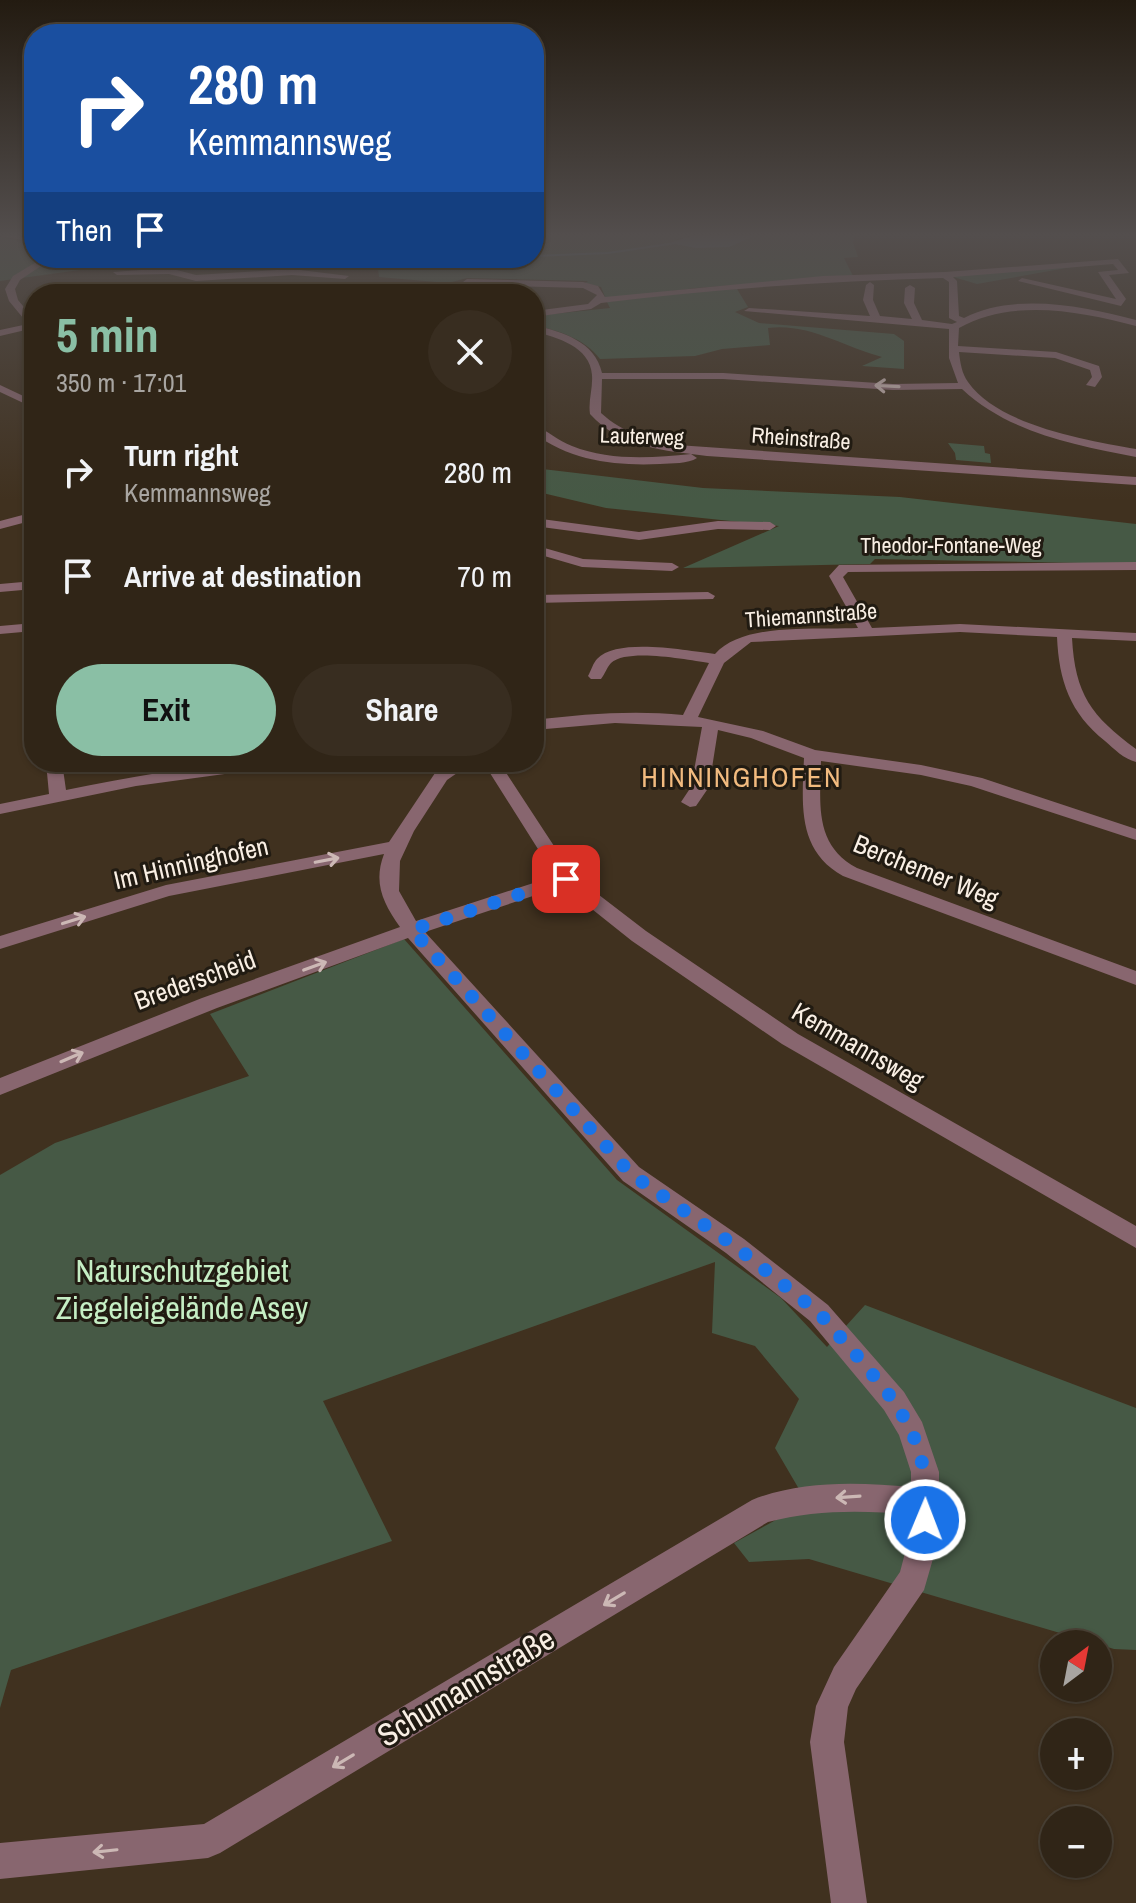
<!DOCTYPE html>
<meta charset="utf-8">
<style>
body{margin:0;font-family:"Archivo Narrow",sans-serif;background:#382d20;color:#f1f3f6;height:100vh;display:flex;flex-direction:column;font-size:30px;white-space:nowrap}
*{box-sizing:border-box;margin:0}
p{font-size:26px;color:#a8a5a1}
.icon{flex:none;width:44px;height:44px;fill:none;stroke:currentColor;stroke-width:2;stroke-linecap:round;stroke-linejoin:round}
.map{position:relative;flex:1;overflow:hidden}
.sheet{position:absolute;left:24px;top:284px;width:520px;height:488px;display:flex;flex-direction:column;background:#302517;border-radius:32px;box-shadow:0 2px 6px #0004,0 0 0 2px #4b4236}
.sheet>*{flex:none}
.top-card{position:absolute;left:24px;top:24px;width:520px;height:244px;border-radius:32px;box-shadow:0 2px 6px #0004,0 0 0 2px #4b4236;background:#1a4fa0;color:#fff;overflow:hidden}
.needle{width:52px;rotate:32deg}
.tools{position:absolute;left:1040px;top:1630px;display:grid;gap:16px}
.tools a{display:grid;place-items:center;width:72px;height:72px;border-radius:50%;background:#302517;box-shadow:0 2px 6px #0004,0 0 0 2px #4b4236;font-size:40px}
.pin{position:absolute;display:grid;place-items:center;width:68px;height:68px;color:#fff;margin:-34px;border-radius:16px;box-shadow:0 4px 12px #0006}
.me{position:absolute;width:88px;margin:-44px;rotate:1deg;stroke-linejoin:round;filter:drop-shadow(0 0 6px #0008)}
.turn{display:flex;align-items:center;gap:28px;height:168px;padding:0 32px;font-size:36px}
.turn .icon{width:104px;height:104px;stroke-width:2.5}
.turn b{display:block;font-size:56px;line-height:68px}
.then{display:flex;align-items:center;height:76px;padding:0 32px;background:#0003;gap:16px;font-size:30px}
.round{display:grid;place-items:center;flex:none;width:84px;height:84px;border-radius:42px;background:#382d20}
.overview{display:flex;align-items:center;justify-content:space-between;height:136px;padding:0 32px}
h1{font-size:48px;font-weight:700;line-height:60px;color:#8abfa5}
.button{display:flex;gap:16px;margin-top:auto;padding:16px 32px}
.button a{flex:1;height:92px;border-radius:48px;background:#8abfa5;color:#111;font-size:32px;font-weight:700;line-height:92px;text-align:center}
.button a+a{background:#382d20;color:#f1f3f6}
ul{padding:0;list-style:none}
li{display:flex;align-items:center;gap:24px;height:104px;padding:0 32px}
li div{flex:1}
li b{display:block;font-size:30px}
li em{font-style:normal}
.map>svg:first-child{display:block}
.green{fill:#465945}
.water{fill:#526f7e}
.lines{fill:none;stroke-linecap:round;stroke-linejoin:round}
.stream{stroke:#526f7e;stroke-width:2}
.minor{fill:#88666f;fill-rule:evenodd}
.oneway{stroke:#ccb8b5}
.route{stroke:#1a73e8;stroke-width:14;stroke-dasharray:0 25.2}
.labels{text-anchor:middle;stroke-width:6;stroke-linejoin:round;paint-order:stroke}
.far-street-label{font-size:22px;fill:#f9efe4;stroke:#211b12}
.street-label{font-size:26px;fill:#f9efe4;stroke:#211b12}
.neighbourhood-label{font-size:28px;letter-spacing:2px;fill:#f2bb7f;stroke:#211b12}
.near-park-label{font-size:32px;fill:#c5eec4;stroke:#211b12}
.near-street-label{font-size:32px;fill:#f9efe4;stroke:#211b12}
</style>
<div class="map">
<svg width="1136" height="1903" viewBox="0 0 1136 1903">
<rect width="100%" height="100%" fill="#40311f"/>
<path class="green" d="M534 234H696L674 240 736 244 759 234H856L853 242 858 257 844 258 853 276 696 288 606 299 601 287 585 283 588 281 467 278 448 283 379 277 377 260 352 258H534Z
M0 237 34 243V258H98L116 265 0 281Z
M1083 265 977 284 950 276Z
M737 289 748 307 735 312 759 323 894 334 904 341V369L862 366 882 357C843 347 810 323 768 328L770 345 722 349 695 356 600 359C584 338 559 331 534 325V316L610 308 607 302 686 292Z
M948 443 984 446 985 453 990 454 991 463 956 460 955 453Z
M534 468 703 488 900 497 1136 524V564L875 559 870 564 683 568 779 526 606 508 534 491Z
M404 939 617 1180 781 1298 827 1347 865 1305 1136 1408V1650L1114 1649 809 1559 749 1562 734 1543 783 1516 813 1513 775 1448 799 1399 755 1346 712 1333 715 1262 323 1401 392 1541 11 1670 0 1708V1175L55 1143 249 1076 210 1014Z"/>
<path class="water" d="M696 234H759L729 247 696 248 670 243Z"/>
<g class="lines">
<path class="stream" d="M534 256 608 253 676 243"/>
<path class="minor" d="M0 234 34 238V242L0 236Z
M43 258H53L20 280 15 289 18 300 34 319V328L0 336V330L28 324 9 301 5 289 13 276Z
M1118 259 1129 273 1109 275 1126 299 1121 306 1018 281 1022 278 1116 299 1098 272 1118 270 1113 264 953 277 957 281 959 316 964 318C1014 292 1084 306 1136 320V326C1080 311 1012 298 959 328L958 346 1056 352 1099 366 1102 377 1095 387 1086 385 1092 377 1090 370 1055 358 959 352C960 362 962 374 968 382 999 426 1087 440 1136 449V457C1075 445 1009 433 962 389L893 390 723 379H602L601 413C623 433 648 440 677 445L1136 477V485L707 456C666 451 619 447 590 414 588 401 593 389 592 375 590 346 557 338 534 331V325C562 332 595 341 602 373H723L893 384 958 383 949 358V329L744 311 749 308 870 316 863 300 866 285 870 282 874 285 873 300 880 316 912 319 904 303 905 288 910 285 915 288 914 303 922 320 952 324 957 322 949 318V282L943 278C828 281 715 289 601 303L591 309 534 317V311L588 304 597 295 583 288 467 285 463 282 467 279 583 282 598 286 605 297 823 276 945 272Z
M169 268 196 275 292 269 349 276 345 279 292 275 196 281 169 274 117 275 113 272Z
M539 370 544 373C547 382 544 398 534 402V373Z
M0 385 34 401V408L0 392Z
M534 425C547 430 558 441 572 446 609 461 652 458 691 454L697 458C688 464 672 463 660 464 616 466 570 461 534 433Z
M34 512V520L0 529V521Z
M534 518 639 532 718 521 770 522 776 526 770 530 718 529 639 540 534 526Z
M534 545 583 559 672 563 679 567 672 571 582 567 534 553Z
M1136 562V570L848 572 843 577 872 628 960 624 1136 633V641L1072 638C1075 694 1091 716 1136 749V762C1124 759 1114 749 1105 741 1070 713 1059 681 1057 637L960 632 751 642 724 663 698 717 763 731 815 750 921 765 982 778 1136 829V840L971 786 921 775 821 761C820 804 814 845 857 868L1136 971V985L843 876C797 850 802 805 804 758L751 738 718 730 709 787 696 806 690 807 681 802 691 787 702 727 615 723 534 730V720C584 714 633 710 683 715L709 663C687 660 628 648 611 663 607 667 605 674 601 679H591L588 676C591 671 593 663 597 659 618 637 687 651 715 654 743 622 817 630 858 628L829 576 839 565Z
M34 581V589L0 592V584Z
M708 592 715 596 713 599 534 603V595Z
M34 623V631L0 634V626Z
M46 762H62L66 790C139 775 211 762 285 762L277 767 136 786 0 814V804L49 794Z
M450 762H473L447 780 414 831 400 861 399 891 416 921 555 876 483 762H499L573 875 646 931 798 1034 1136 1226V1248L782 1044 632 941 563 886 425 932 639 1167 744 1239 828 1305 904 1392 922 1422 939 1472V1538L924 1590 856 1689 848 1707 844 1742 867 1903H831L810 1742 816 1706 834 1667 900 1572 909 1538 911 1515C863 1510 815 1510 768 1522L220 1853 208 1858 0 1879V1843L204 1824 752 1500C801 1480 859 1482 911 1487V1472L899 1435 884 1410 810 1321 726 1253 623 1181 408 938 217 1008 0 1095V1078L202 998 400 927C383 903 373 883 384 854L169 896 0 949V936L166 885 389 842 435 773Z"/>
</g>
<defs><path id="oneway-shaft" d="M-6 0H5M1.5-3L5.5 0L1.5 3" fill="none" stroke-width="1.6" stroke-linecap="round" stroke-linejoin="round" transform="scale(2)"/></defs>
<g class="oneway">
<use href="#oneway-shaft" transform="translate(887 386) rotate(-177)"/>
<use href="#oneway-shaft" transform="translate(327 860) rotate(-11)"/>
<use href="#oneway-shaft" transform="translate(74 920) rotate(-17)"/>
<use href="#oneway-shaft" transform="translate(315 966) rotate(-20)"/>
<use href="#oneway-shaft" transform="translate(72 1057) rotate(-23)"/>
<use href="#oneway-shaft" transform="translate(848 1497) rotate(176)"/>
<use href="#oneway-shaft" transform="translate(614 1599) rotate(149)"/>
<use href="#oneway-shaft" transform="translate(343 1761) rotate(149)"/>
<use href="#oneway-shaft" transform="translate(105 1851) rotate(174)"/>
</g>
<linearGradient id="sky" x2="0" y2="1"><stop stop-color="#231b11"/><stop offset="0.47" stop-color="#534e4d"/><stop offset="1" stop-color="#534e4d" stop-opacity="0"/></linearGradient>
<rect width="1136" height="500" fill="url(#sky)"/>
<g class="lines">
<path class="route" d="M566 879 412 930 631 1174 735 1246 819 1313 865 1365 894 1401 912 1431 925 1472V1520"/>
</g>
<g class="labels">
<g class="far-street-label">
<text transform="translate(642 436) rotate(2)" y="8">Lauterweg</text>
<text transform="translate(801 438) rotate(4)" y="8">Rheinstraße</text>
<text x="951" y="553">Theodor-Fontane-Weg</text>
<text transform="translate(811 615) rotate(-4)" y="8">Thiemannstraße</text>
</g>
<g class="street-label">
<text transform="translate(191 863) rotate(-13)" y="9">Im Hinninghofen</text>
<text transform="translate(926 871) rotate(22)" y="9">Berchemer Weg</text>
<text transform="translate(195 980) rotate(-20)" y="9">Brederscheid</text>
<text transform="translate(858 1046) rotate(30)" y="9">Kemmannsweg</text>
</g>
<g class="neighbourhood-label">
<text x="742" y="787">HINNINGHOFEN</text>
</g>
<g class="near-park-label">
<text x="182" y="1282">Naturschutzgebiet<tspan x="182" dy="37">Ziegeleigelände Asey</tspan></text>
</g>
<g class="near-street-label">
<text transform="translate(466 1687) rotate(-31)" y="11">Schumannstraße</text>
</g>
</g>
</svg>
<div class="tools">
<a><svg class="needle" viewBox="-14 -14 28 28"><path d="M0-13l5 13h-10z" fill="#e53935"/><path d="M0 13l5-13h-10z" fill="#a8a5a1"/></svg></a>
<a>+</a>
<a>−</a>
</div>
<div class="pin" style="left:566px;top:879px;background:#d93025"><svg class="icon" aria-label="arrive" viewBox="0 0 24 24"><path d="M6 21V4h12l-3 4 3 4H6"/></svg></div>
<svg class="me" style="left:925px;top:1520px" viewBox="-20 -20 40 40"><circle r="17" fill="#1a73e8" stroke="#fff" stroke-width="3"/><path d="M0-11L8 9 0 5-8 9z" fill="#fff"/></svg>
<div class="top-card">
<div class="turn"><svg class="icon" aria-label="right" viewBox="0 0 24 24"><path d="M7 20v-9h11M14 6l5 5-5 5"/></svg><div><b>280 m</b>Kemmannsweg</div></div>
<div class="then">Then<svg class="icon" aria-label="arrive" viewBox="0 0 24 24"><path d="M6 21V4h12l-3 4 3 4H6"/></svg></div>
</div>
<section class="sheet">
<div class="overview"><div><h1>5 min</h1><p>350 m · 17:01</p></div><a class="round"><svg class="icon" aria-label="close" viewBox="0 0 24 24"><path d="M6 6l12 12M18 6L6 18"/></svg></a></div>
<ul>
<li><svg class="icon" aria-label="right" viewBox="0 0 24 24"><path d="M7 20v-9h11M14 6l5 5-5 5"/></svg><div><b>Turn right</b><p>Kemmannsweg</p></div><em>280 m</em></li>
<li><svg class="icon" aria-label="arrive" viewBox="0 0 24 24"><path d="M6 21V4h12l-3 4 3 4H6"/></svg><div><b>Arrive at destination</b></div><em>70 m</em></li>
</ul>
<div class="button"><a>Exit</a><a>Share</a></div>
</section>
</div>
